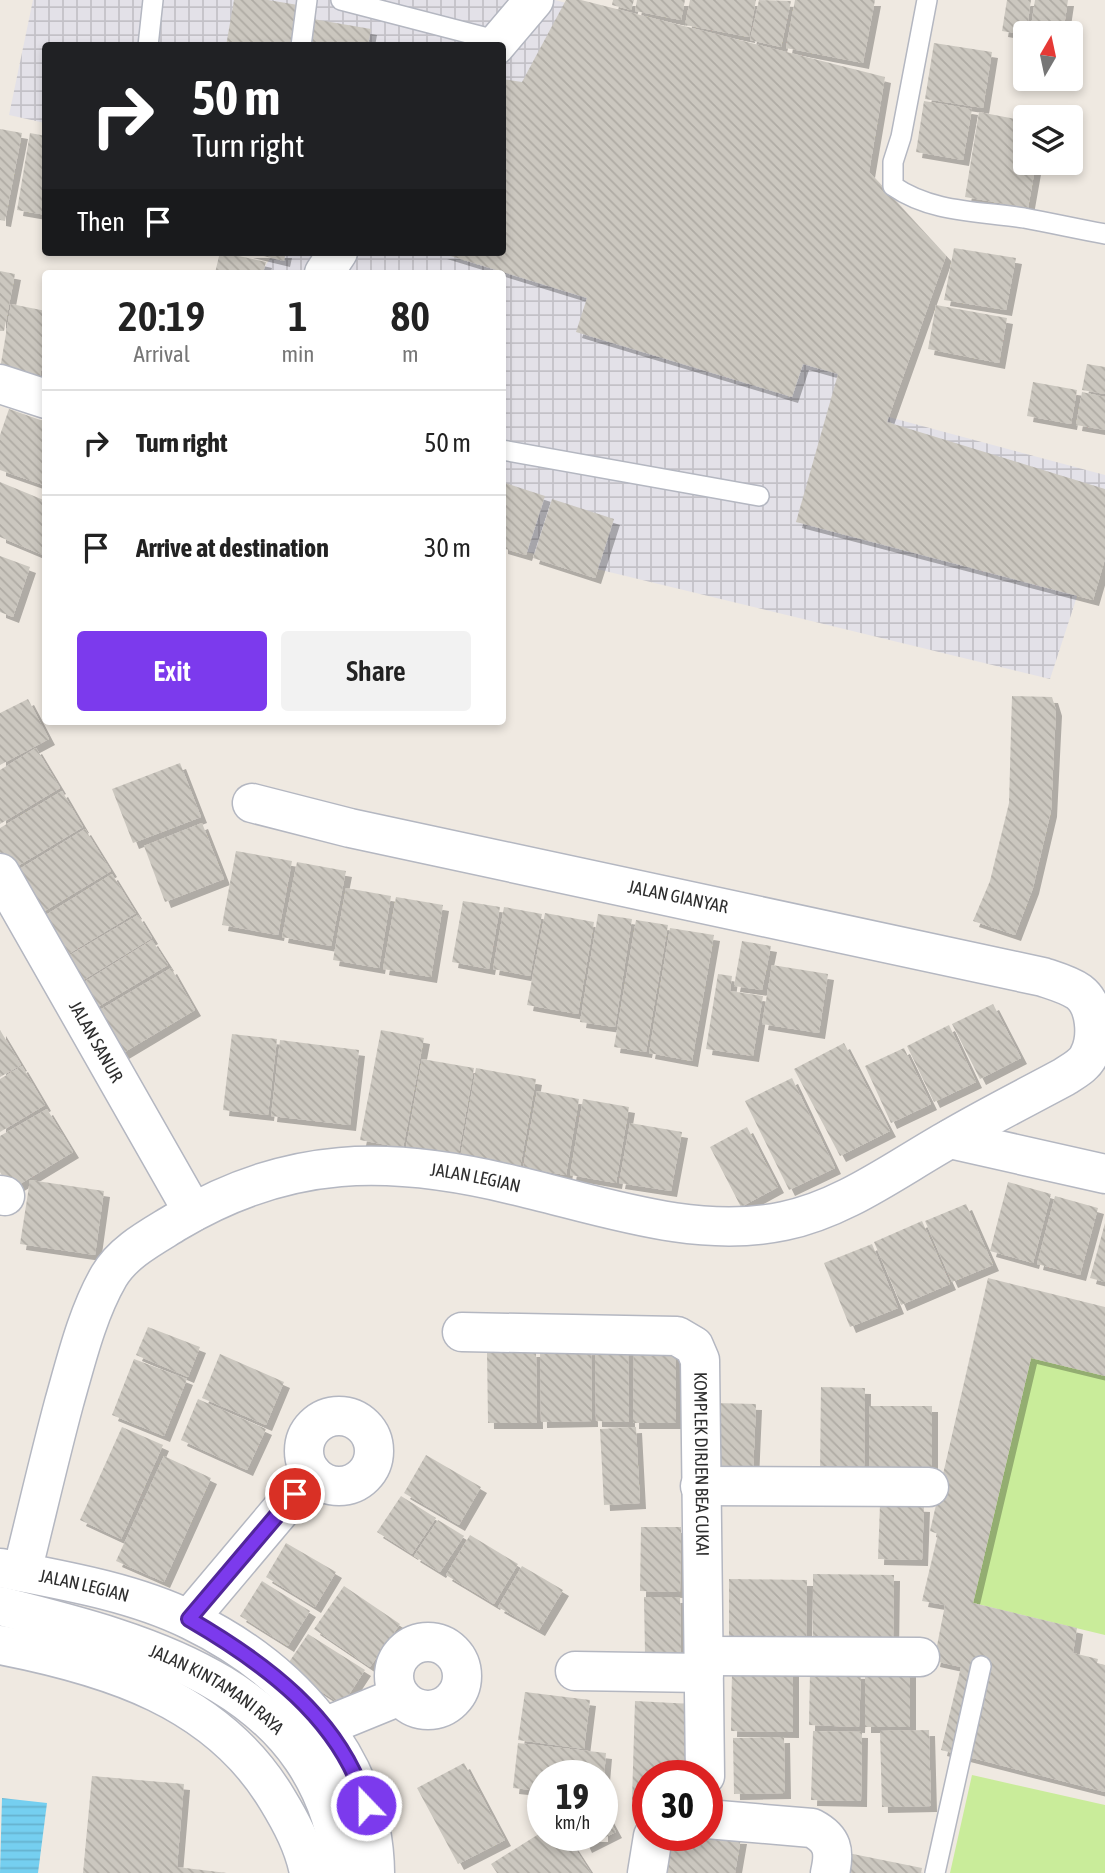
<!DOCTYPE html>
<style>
body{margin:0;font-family:"Asap Condensed",sans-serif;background:#f2f2f2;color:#222;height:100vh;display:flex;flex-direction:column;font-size:26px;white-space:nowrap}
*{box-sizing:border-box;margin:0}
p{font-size:23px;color:#767676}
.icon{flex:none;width:38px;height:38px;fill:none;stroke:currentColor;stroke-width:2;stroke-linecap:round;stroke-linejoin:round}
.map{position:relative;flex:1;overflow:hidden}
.details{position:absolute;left:42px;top:270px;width:464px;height:455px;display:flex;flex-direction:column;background:#fff;border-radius:7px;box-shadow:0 4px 10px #0003}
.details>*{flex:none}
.guide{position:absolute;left:42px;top:42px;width:464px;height:214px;border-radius:7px;box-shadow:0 4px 10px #0003;background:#202124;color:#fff;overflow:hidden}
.needle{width:46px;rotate:9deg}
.fabs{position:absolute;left:1013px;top:21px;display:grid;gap:14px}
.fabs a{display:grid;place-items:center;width:70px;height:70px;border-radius:7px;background:#fff;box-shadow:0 4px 10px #0003;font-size:35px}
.speed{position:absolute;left:527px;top:1760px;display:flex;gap:14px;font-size:35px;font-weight:700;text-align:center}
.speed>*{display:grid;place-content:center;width:91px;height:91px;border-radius:50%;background:#fff;box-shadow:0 4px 10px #0003;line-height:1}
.speed small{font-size:18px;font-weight:400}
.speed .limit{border:10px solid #d22;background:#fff;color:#111}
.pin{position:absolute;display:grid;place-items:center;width:60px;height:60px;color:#fff;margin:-30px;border:4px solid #fff;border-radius:50%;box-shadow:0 2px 7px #0007}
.me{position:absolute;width:77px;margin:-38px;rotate:338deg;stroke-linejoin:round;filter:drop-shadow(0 0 5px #0008)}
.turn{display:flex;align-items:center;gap:24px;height:147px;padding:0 35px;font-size:32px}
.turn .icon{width:91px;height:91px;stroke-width:2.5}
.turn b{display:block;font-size:49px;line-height:60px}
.then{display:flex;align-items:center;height:66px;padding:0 35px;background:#0003;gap:14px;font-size:26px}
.eta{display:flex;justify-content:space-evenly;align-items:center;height:119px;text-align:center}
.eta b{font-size:42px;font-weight:600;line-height:49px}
.action{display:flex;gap:14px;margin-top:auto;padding:14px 35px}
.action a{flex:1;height:80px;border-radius:7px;background:#7c3aed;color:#fff;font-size:28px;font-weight:600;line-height:80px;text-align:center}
.action a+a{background:#f2f2f2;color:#222}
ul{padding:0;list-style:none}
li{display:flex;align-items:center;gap:21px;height:105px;padding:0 35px;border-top:2px solid #e0e0e0}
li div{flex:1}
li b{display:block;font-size:26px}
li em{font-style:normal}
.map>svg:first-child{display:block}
.industrial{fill:url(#industrial-grid)}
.pitch{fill:#c9ec9a}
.water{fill:url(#water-rules)}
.building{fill:url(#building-back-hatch);filter:url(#shadow)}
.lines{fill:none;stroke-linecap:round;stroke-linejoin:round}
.lane-casing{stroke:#b4b7c1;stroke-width:22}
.street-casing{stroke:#b4b7c1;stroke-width:41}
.secondary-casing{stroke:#b4b7c1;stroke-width:41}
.lane{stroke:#fff;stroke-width:19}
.street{stroke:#fff;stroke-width:38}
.secondary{stroke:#fff;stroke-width:38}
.route-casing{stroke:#51269a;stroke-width:18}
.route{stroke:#7c3aed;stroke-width:12}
.labels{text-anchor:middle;stroke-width:5;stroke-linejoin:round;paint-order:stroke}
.street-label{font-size:18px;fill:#2e2e2e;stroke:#fff}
</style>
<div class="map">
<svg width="1105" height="1873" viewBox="0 0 1105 1873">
<defs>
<pattern id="industrial-grid" width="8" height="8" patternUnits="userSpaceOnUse" patternTransform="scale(1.75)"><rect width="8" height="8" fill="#e3e1e8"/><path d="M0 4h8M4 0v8" fill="none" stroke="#c3c1c7"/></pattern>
<pattern id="water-rules" width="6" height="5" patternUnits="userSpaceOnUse" patternTransform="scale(1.75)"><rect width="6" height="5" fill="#75cff0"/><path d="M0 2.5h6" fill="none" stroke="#66b2ce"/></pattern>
<pattern id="building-back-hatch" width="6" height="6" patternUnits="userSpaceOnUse" patternTransform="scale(1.75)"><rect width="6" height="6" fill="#cbc7bf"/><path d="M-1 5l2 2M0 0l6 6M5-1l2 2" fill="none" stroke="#afaba4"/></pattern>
<filter id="shadow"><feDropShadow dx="6" dy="6" stdDeviation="0" flood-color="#0004"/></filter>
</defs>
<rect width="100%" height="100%" fill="#efe9e1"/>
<path class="industrial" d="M33 0H555L869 82 847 158 885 416 1105 475V511L1050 679 502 546V273H261L274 252H502V46H46L45 123 9 115Z"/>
<path class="pitch" d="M1031 1358 1105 1376V1635L973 1603Z
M972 1775 1105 1805V1873H950Z"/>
<path class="water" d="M2 1798 47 1803 38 1873H0Z"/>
<path class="building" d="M234 0H268L298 5 291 46H226Z
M566 0H581L885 77 869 172 946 256 887 422 1105 489V559L1093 600 796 522 838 374 803 364 792 397 576 332 587 298 441 253 502 252V79L522 82Z
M613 0H634L631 10 612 5Z
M637 0H685L681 20 635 11Z
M690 0H756L749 37 685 25Z
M759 0 791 1 781 47 750 40Z
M795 0H875L863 63 786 48Z
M1007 0H1031L1026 35 1002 31Z
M1035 0H1068L1063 33H1030Z
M313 19 371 29 368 46H309Z
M934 43 992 52 983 108 925 99Z
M924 101 972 109 963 160 916 152Z
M979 112 1026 121V163H1036L1028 208 965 197Z
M0 129 22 133 5 221 0 220Z
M30 133 46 136V215L17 210Z
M954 248 1016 258 1006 310 944 300Z
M220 252 266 262 263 273H215Z
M247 252H286L284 261Z
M0 271 15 274 4 331H0Z
M11 304 46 311V347L40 376 0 369Z
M936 305 1007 318 999 363 928 349Z
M1087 364 1105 367V394L1082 390Z
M1033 382 1077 390 1071 424 1027 416Z
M1082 392 1105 397V430L1076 425Z
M9 409 46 422V486L0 470V435Z
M0 482 46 501 43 555 0 537Z
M502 482 545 496 526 555 502 548Z
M552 499 614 519 595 578 533 558Z
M0 556 30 567 13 617 0 612Z
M1012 696 1052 697 1056 710 1051 811 1033 888 1015 935 973 921 990 881 1009 803Z
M28 699 49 739 0 765V713Z
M36 748 60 788 0 824V770Z
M180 763 201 817 133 843 112 789Z
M62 791 83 827 11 870 0 852V828Z
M202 823 224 879 165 902 144 846Z
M85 829 111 871 38 915 13 873Z
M236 851 292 861 278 935 222 925Z
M297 862 346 871 331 946 282 937Z
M112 874 136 913 65 956 41 918Z
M346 888 391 896 379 968 333 960Z
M396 897 443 905 431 977 383 969Z
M463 901 500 907 489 969 452 962Z
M504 907 542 914 530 976 493 969Z
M545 913 594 922 578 1014 527 1005Z
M598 914 632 919 615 1027 580 1022Z
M138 915 152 938 80 982 65 958Z
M636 920 668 925 646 1052 614 1047Z
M670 928 714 935 692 1061 649 1053Z
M152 940 168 965 96 1008 81 984Z
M742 941 771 946 762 990 734 986Z
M772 965 828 974 819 1033 762 1024Z
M171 968 195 1010 123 1053 98 1011Z
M718 974 732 976 730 991 763 996 753 1056 706 1049Z
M993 1004 1021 1058 980 1079 952 1024Z
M949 1025 976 1082 934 1102 907 1046Z
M0 1030 21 1065 0 1077Z
M381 1030 424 1038 403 1148 360 1140Z
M232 1034 277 1039 268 1115 223 1110Z
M280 1040 359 1050 350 1125 271 1116Z
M844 1043 890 1131 840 1156 794 1069Z
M904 1048 931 1104 891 1123 865 1066Z
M422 1059 474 1068 458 1157 406 1147Z
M22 1066 45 1105 0 1132V1079Z
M476 1068 536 1079 520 1168 460 1158Z
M792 1078 835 1168 789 1190 745 1101Z
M537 1091 579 1099 566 1175 523 1168Z
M583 1099 629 1107 616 1183 570 1175Z
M47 1109 73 1152 10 1190 0 1172V1136Z
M630 1123 682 1132 671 1191 619 1183Z
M747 1127 778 1187 741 1207 710 1147Z
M30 1180 104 1191 95 1255 20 1244Z
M1008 1182 1051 1194 1033 1263 990 1251Z
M1055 1196 1098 1208 1080 1275 1037 1264Z
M966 1204 993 1265 952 1282 925 1221Z
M922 1221 950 1284 901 1305 874 1242Z
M1105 1223V1282L1090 1278Z
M872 1244 898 1308 850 1327 824 1263Z
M988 1278 1105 1307V1376L1031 1358 973 1603 1077 1628 1073 1653 1098 1659 1097 1663 1105 1665V1792L941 1750 961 1667 934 1661 945 1605 922 1601 938 1534 930 1531Z
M148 1327 200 1347 188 1377 136 1355Z
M628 1348 629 1422 596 1421 595 1349Z
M591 1349 592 1421 541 1422 540 1350Z
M634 1350 676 1351V1423H633Z
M487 1351H536L537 1423H488Z
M220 1354 284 1382 266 1425 202 1398Z
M134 1359 187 1379 164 1436 112 1415Z
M821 1387 865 1388 864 1476 820 1475Z
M198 1399 266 1429 247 1470 181 1440Z
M714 1403 756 1404 753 1474 711 1472Z
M869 1406H932V1477H869Z
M122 1427 163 1445 121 1539 80 1520Z
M636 1427 640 1503 604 1505 600 1429Z
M426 1455 481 1487 459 1525 404 1493Z
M164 1456 211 1478 164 1582 116 1561Z
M401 1496 436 1518 412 1554 377 1532Z
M880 1504 924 1506 922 1560 878 1559Z
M438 1520 464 1536 440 1572 414 1556Z
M641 1527H681L680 1592 640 1591Z
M470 1535 518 1564 494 1604 446 1575Z
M286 1543 336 1572 315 1607 266 1577Z
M522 1566 563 1590 539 1630 498 1607Z
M813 1574 894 1575 893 1644 813 1643Z
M729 1579 807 1580 806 1643 729 1642Z
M262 1581 310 1611 288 1646 240 1616Z
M344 1586 400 1624 370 1667 314 1629Z
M644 1597H680L681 1654H645Z
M308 1634 365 1670 342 1705 285 1668Z
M732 1670H793V1732L731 1731Z
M910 1671V1727H865V1672Z
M810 1672 861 1673 859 1727 809 1725Z
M525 1692 590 1700 584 1749 518 1740Z
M635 1701 693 1704 690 1776H648V1800H632Z
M929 1730 931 1806 882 1807 880 1731Z
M813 1731 862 1732 861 1801 811 1800Z
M784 1737 785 1793 734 1794 733 1738Z
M518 1743 606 1753 604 1776H542V1791L513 1788Z
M464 1763 505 1840 458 1864 417 1788Z
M92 1776 184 1784 177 1867 227 1873H83Z
M602 1806 616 1832 586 1847 581 1836H602Z
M542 1832V1836H567L591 1873H497L491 1864Z
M671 1836 741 1838 735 1873H665Z
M848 1853 922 1868 921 1873H844Z"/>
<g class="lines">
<defs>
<path id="lane" d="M341 0 499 41
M927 0 901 137 893 162V186C932 213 979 211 1024 218 1051 223 1078 229 1105 234
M148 46 153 0
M301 46 307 0
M502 450 759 496
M935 1873 981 1666"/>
<g id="street">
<path id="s1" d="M0 873 193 1212"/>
<path d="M950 1139 1105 1174"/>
<path d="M0 1195 5 1196"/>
<path id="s2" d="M462 1332 677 1336 694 1346 700 1360 705 1776"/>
<circle cx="339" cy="1451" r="35"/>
<path d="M700 1486 929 1487"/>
<path id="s3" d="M0 1568C62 1580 133 1592 190 1620 289 1668 374 1758 375 1873"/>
<path id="s4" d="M22 1572C36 1516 49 1459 64 1403 76 1361 87 1314 109 1276 124 1251 152 1237 176 1222 288 1155 389 1155 513 1185 600 1205 694 1240 784 1221 843 1209 895 1170 946 1141 985 1118 1025 1098 1064 1077 1073 1071 1085 1065 1089 1055 1098 1037 1096 1005 1079 992 1069 985 1055 981 1043 977L350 828 252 803"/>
<path id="s5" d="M0 1606C152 1644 324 1688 342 1873"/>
<path d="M189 1619 312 1473"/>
<circle cx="428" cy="1676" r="34"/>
<path d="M0 1645C108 1666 217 1699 277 1799 291 1822 304 1846 309 1873"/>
<path d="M706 1656 920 1657"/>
<path d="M575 1671 704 1673"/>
<path d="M324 1727 400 1696"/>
<path d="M707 1819 812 1828C833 1839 835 1851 830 1873"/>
<path d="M647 1873 653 1836"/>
</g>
<path id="secondary" d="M495 46 534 0
M324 273 338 252
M0 384 46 399"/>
</defs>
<use href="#lane" class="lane-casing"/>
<use href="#street" class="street-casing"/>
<use href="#secondary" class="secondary-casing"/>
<use href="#lane" class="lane"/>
<use href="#street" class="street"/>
<use href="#secondary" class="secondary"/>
</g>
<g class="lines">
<defs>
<path id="route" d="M295 1494 189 1619C263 1662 341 1718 366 1805"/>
</defs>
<use href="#route" class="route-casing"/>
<use href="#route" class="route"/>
</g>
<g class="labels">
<g class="street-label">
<text transform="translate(678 897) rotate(12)" y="6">JALAN GIANYAR</text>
<text dy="6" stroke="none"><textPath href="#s1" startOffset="194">JALAN SANUR</textPath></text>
<text dy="6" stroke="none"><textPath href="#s4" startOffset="707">JALAN LEGIAN</textPath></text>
<text dy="6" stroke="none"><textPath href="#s2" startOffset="354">KOMPLEK DIRJEN BEA CUKAI</textPath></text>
<text dy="6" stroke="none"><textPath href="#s3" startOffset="86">JALAN LEGIAN</textPath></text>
<text dy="6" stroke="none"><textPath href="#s5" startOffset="234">JALAN KINTAMANI RAYA</textPath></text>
</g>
</g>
</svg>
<div class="fabs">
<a><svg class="needle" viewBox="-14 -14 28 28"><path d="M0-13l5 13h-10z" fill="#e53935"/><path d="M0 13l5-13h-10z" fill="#767676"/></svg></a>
<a><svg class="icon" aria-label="layers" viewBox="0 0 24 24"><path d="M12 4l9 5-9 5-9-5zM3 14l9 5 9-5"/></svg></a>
</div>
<div class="speed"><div>19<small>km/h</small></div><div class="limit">30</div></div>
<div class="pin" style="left:295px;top:1494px;background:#d93025"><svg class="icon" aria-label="arrive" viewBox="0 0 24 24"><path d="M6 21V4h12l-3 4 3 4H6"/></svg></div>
<svg class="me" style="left:366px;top:1805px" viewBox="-20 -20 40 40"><circle r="17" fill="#7c3aed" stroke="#fff" stroke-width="3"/><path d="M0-11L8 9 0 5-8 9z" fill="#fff"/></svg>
<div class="guide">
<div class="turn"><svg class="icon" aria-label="right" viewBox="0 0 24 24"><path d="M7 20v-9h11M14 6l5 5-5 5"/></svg><div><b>50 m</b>Turn right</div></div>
<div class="then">Then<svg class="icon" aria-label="arrive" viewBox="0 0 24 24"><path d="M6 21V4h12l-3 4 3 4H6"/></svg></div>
</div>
<section class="details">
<div class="eta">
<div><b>20:19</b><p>Arrival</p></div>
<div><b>1</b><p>min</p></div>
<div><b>80</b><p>m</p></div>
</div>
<ul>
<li><svg class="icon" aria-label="right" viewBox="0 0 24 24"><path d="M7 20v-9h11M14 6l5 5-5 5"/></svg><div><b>Turn right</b></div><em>50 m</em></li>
<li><svg class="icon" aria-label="arrive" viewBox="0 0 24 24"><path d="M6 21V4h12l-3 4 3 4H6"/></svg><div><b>Arrive at destination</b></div><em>30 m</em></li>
</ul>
<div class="action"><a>Exit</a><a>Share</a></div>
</section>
</div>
